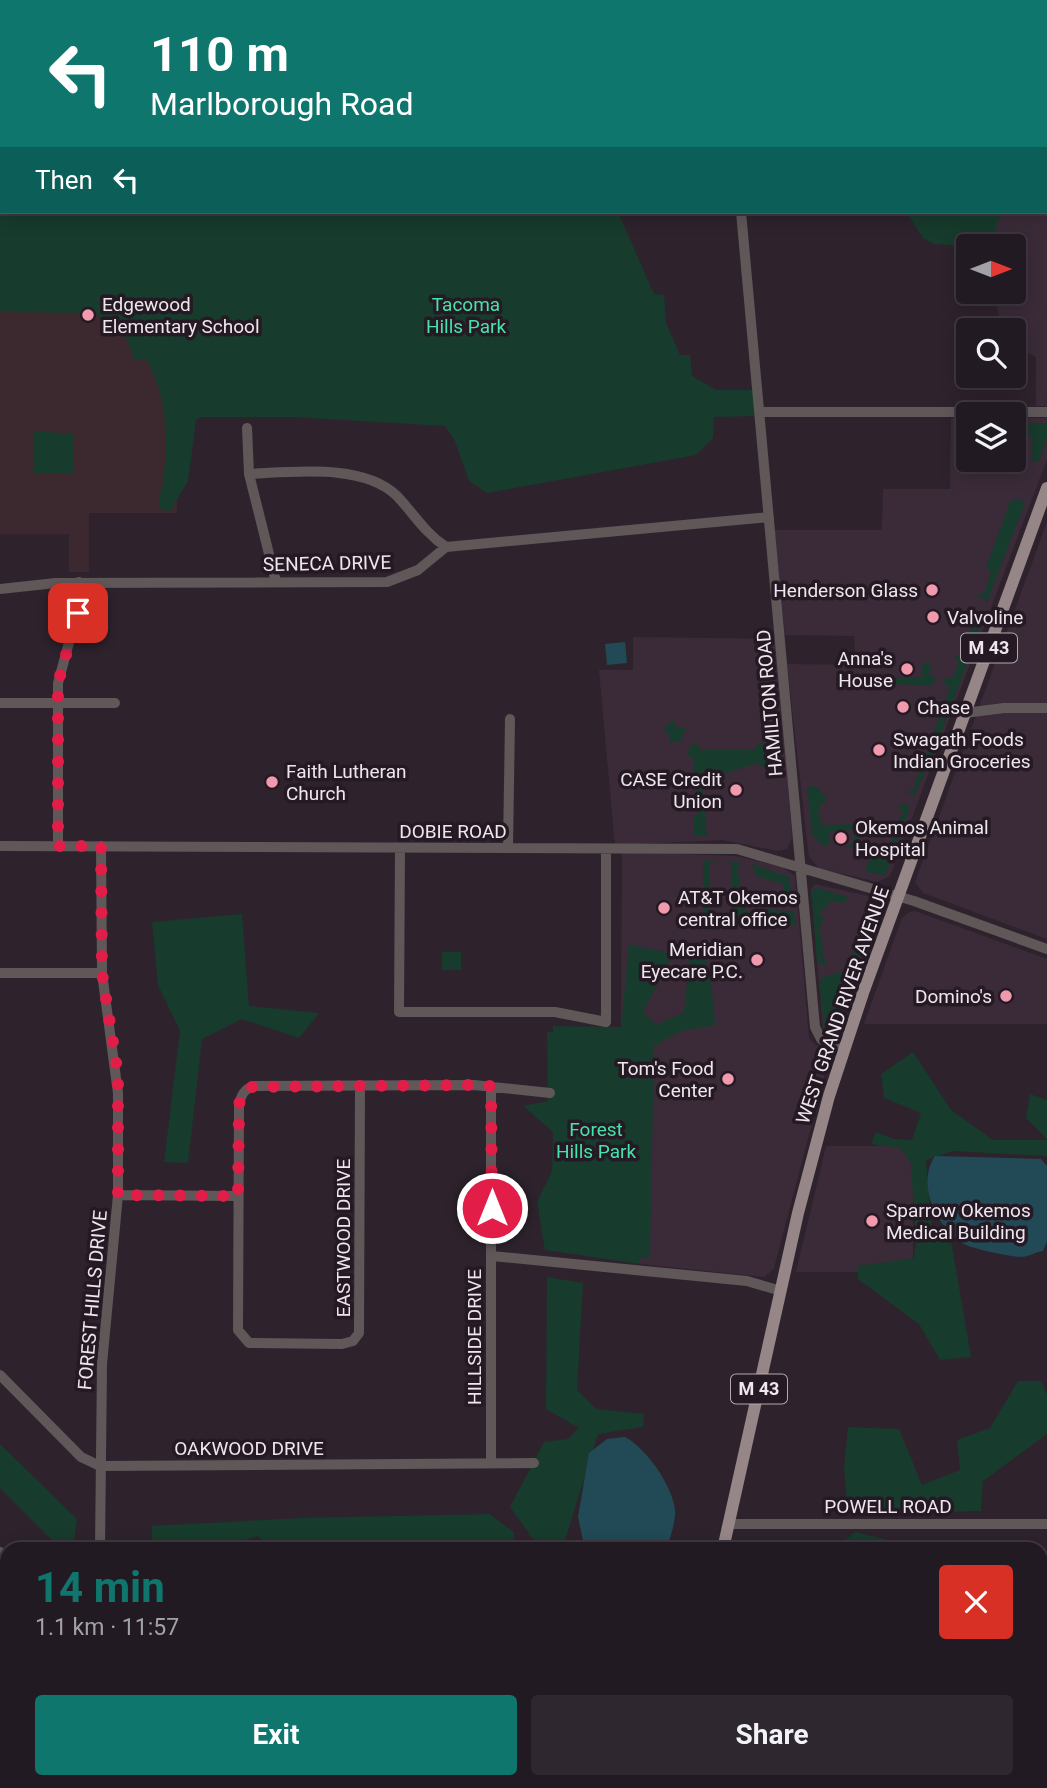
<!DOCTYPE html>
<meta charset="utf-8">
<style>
body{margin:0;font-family:Roboto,sans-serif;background:#2e272f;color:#f1f3f6;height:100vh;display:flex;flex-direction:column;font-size:26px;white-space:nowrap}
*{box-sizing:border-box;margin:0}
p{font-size:23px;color:#a2a1a5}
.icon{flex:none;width:38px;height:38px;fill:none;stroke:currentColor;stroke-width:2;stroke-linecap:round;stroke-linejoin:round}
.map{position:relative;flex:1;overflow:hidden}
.side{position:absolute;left:0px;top:1542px;width:1048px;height:247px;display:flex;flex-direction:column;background:#221a22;border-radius:21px 21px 0 0;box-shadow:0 4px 18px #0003,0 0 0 2px #3f3840}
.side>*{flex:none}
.hud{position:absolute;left:0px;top:0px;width:1048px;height:214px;box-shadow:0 4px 18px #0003,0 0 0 2px #3f3840;background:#0f766e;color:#fff;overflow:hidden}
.needle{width:46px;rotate:90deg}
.controls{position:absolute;left:956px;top:234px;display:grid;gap:14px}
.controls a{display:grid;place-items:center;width:70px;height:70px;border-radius:7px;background:#221a22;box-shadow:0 4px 18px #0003,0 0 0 2px #3f3840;font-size:35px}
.pin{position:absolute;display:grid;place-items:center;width:60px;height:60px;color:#fff;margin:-30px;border-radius:14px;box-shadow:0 4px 10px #0006}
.me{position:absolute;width:77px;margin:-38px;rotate:0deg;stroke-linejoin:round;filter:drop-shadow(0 0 5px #0008)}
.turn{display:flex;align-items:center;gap:24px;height:147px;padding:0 35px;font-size:32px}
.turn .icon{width:91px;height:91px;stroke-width:2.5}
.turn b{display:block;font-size:49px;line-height:60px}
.then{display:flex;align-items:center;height:66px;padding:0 35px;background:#0003;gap:14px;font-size:26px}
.round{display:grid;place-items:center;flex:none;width:74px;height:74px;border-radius:7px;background:#2e272f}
.summary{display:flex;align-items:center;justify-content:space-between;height:119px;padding:0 35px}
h1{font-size:42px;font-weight:700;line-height:52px;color:#0f766e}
.primary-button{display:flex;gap:14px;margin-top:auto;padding:14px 35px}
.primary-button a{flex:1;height:80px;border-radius:7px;background:#0f766e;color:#fff;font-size:28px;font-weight:700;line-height:80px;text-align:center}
.primary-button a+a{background:#2e272f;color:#f1f3f6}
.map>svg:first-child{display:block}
.built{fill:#3b2b39}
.education{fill:#3c292f}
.green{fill:#173b2c}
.water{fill:#214a56}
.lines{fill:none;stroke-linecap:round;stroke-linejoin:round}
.minor{stroke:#605758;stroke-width:10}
.major{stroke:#978688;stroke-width:12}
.route{stroke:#e11d48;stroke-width:12;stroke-dasharray:0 21.6}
.poi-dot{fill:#f29aad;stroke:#251a24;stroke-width:2.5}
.labels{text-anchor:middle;stroke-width:7;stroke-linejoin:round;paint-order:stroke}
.shield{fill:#251a24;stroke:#b2a9b1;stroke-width:2}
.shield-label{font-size:18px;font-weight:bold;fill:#eee6ed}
.poi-label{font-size:19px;fill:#eee6ed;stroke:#251a24;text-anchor:start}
.park-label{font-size:19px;fill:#44e3ab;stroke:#251a24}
.street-label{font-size:19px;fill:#eee6ed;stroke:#251a24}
</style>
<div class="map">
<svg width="1047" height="1788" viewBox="0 0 1047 1788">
<rect width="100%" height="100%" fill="#2e232d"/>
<path class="built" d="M1047 193V406H1036V357L1013 345V331H1002L994 292H1013V247H985L979 212H1046Z
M951 418H968V460H1013V418H1047V459L890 876 877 882 819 868 809 857 787 664 856 665 854 636 785 635 774 530H882L883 489H950Z
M1047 522V939L923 893 915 882Z
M633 637 777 639 792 838 787 849 778 851 722 840 615 845 599 670H633Z
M622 852 735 856 782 867 795 876 809 1038 814 1044 825 1049 829 1058 774 1268 765 1277 640 1264V1027H621Z
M815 884 873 897 881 909 839 1029 832 1033 823 1029 811 889Z
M915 911 1047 959V1024H864L902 918 909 912Z
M826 1146H913V1272H796Z"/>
<path class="education" d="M0 195 2 212H176L177 513H89V572H69V534H0Z"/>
<path class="green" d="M0 195 2 212H618L654 294 664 295 666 323 680 355H690L692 376 716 390H753L755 416 714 417 713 438 696 455 487 493 469 481 455 441 445 426 291 417H201L196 420 188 481 170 511 159 509C158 497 163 488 164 476 167 431 168 400 146 359H134L126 337 108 328 96 313 0 312Z
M906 212H1002L988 247 934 244 923 238Z
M1013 423H1047V436L1039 462 1031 460V436H1024L1023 430 1013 429Z
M33 431 74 434V474H34Z
M1016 498 1025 503 987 602 977 594H984L991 571 986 567 1010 502Z
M971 609 985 613 972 650 960 645 962 633H970L976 613Z
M956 655 969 658 933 755 914 796 905 791 912 792 950 687 944 684 946 677 953 678 959 661 954 658Z
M922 664H932L929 674 936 679 931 686 897 684 882 689 884 678 922 677Z
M669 722H675L676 728H686L681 741 670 743 669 733H663Z
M697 742 699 749H756L757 743 777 742 781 776 771 774 758 763 716 776 714 770 701 771 707 836 694 835 693 817 698 814 693 757 688 756 689 747Z
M815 786 825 796 826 803 819 805 821 825 859 824 858 851 854 852V848H850V844H854V830L829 831V845L823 846 812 835 807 787Z
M902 803 910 807 885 876 865 871 871 856 885 859 903 810 897 808Z
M716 860 710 863V922H731V863L726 860 741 863 738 867 741 906H745L746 912H767V909L794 912 796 925H703V861Z
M752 864 789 877 793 903 785 901 783 884 756 876Z
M818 888 848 897 844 903 829 901 826 910 821 909 819 915 824 917 818 933 821 934 824 962H829L823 966 817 962 811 889Z
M242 914 249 1006 319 1013 299 1038 242 1019 202 1039 188 1163 164 1162 180 1031 158 985 152 922Z
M707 941 706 976 711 980 715 1025 681 1031 654 1046 650 1258H640V1264L545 1250 537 1202 552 1171 553 1132 523 1106 548 1101 547 1032H553V1026L621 1027 629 944 673 954 643 1012 657 1025 684 1012 690 955Z
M859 948 862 949 831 1034 825 1033 819 981 822 977 846 971 852 953Z
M442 952H461V970H442Z
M913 1052 951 1110 993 1140H1047V1156L953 1151 926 1160 931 1225 951 1240 971 1357 940 1360 919 1324 858 1279V1266L914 1258 916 1241 911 1163 900 1148 871 1144 876 1132 894 1139 912 1140 921 1113 884 1098 881 1074Z
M1030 1094 1047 1100V1139L1026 1118Z
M547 1277 583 1283 577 1390 596 1409 644 1414 643 1427 598 1434 563 1547 540 1549 510 1507 544 1442 568 1439 579 1428 546 1409Z
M1018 1381H1041L1047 1395V1434L983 1481 981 1511 848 1514 844 1468 848 1427 899 1429 922 1485 960 1470 957 1440 990 1428Z
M0 1444 77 1519 73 1549H61L0 1488Z
M489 1514 514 1532V1549H450L448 1544 407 1549H269L258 1536 217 1549H152V1526L303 1518Z
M855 1532 889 1540 890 1549H834Z"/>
<path class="water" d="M625 642 627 663 607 665 605 644Z
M935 1156 1041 1159 1047 1166V1241L1043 1251C1036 1252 1028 1257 1021 1257 1011 1257 969 1248 962 1243 936 1225 916 1185 935 1156Z
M625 1437C645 1447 673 1486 675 1510 676 1521 670 1537 667 1549H579L583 1540 578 1517 589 1453 607 1439Z"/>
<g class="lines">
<path class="minor" d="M93 0V2
M222 0V2
M722 0V2
M621 2V0
M931 2V0
M0 133H2
M741 212 815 1027 821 1039 844 1048
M760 412H1047
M247 428 249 474 276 582
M249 474C293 472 364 463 397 496 414 514 425 533 446 547
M0 589 56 583 387 582 418 570 446 547 769 517
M0 703H115
M965 713 1004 708H1047
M0 846 737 849 914 901 1047 949
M58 846V683L77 613 79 582
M400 848 399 1012H555L606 1022V849
M508 848 510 719
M0 973H102
M360 1086 359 1333 353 1341 342 1344 249 1343 238 1330 239 1107C240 1097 243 1089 254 1086L474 1085 550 1093
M118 1195 238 1196
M492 1256 747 1281 781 1291
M0 1375 81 1457 100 1466 534 1463
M491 1462V1086
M729 1524H1047
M100 1549 102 1364 118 1195V1093L102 973 101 846
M0 1552 7 1559
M0 1740H7
M518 1782 531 1788
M100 1788V1782
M239 1788V1782
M409 1788 410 1782"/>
<path class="major" d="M723 1549 798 1213 829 1096 863 993 1047 488
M667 1788 669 1782"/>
</g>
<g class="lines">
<path class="route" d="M78 613 58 683V846H101L102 973 118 1074V1195L238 1196 239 1107 240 1098 250 1087 474 1085 491 1086 492 1208"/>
</g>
<g class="poi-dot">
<circle cx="88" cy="315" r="7"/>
<circle cx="932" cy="590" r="7"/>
<circle cx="933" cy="617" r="7"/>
<circle cx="907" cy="669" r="7"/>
<circle cx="903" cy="707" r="7"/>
<circle cx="879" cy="750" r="7"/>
<circle cx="272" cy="782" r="7"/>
<circle cx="736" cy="790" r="7"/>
<circle cx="841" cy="838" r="7"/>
<circle cx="664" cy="908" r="7"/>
<circle cx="757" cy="960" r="7"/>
<circle cx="1006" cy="996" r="7"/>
<circle cx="728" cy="1079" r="7"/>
<circle cx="872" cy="1221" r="7"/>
</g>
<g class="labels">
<g class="shield">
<rect x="961" y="633.5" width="56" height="29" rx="5"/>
<rect x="731" y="1374.5" width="56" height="29" rx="5"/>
</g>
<g class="shield-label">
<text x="989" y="654">M 43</text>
<text x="759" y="1395">M 43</text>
</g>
<g class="poi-label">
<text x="102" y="311">Edgewood<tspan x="102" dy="22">Elementary School</tspan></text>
<text x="918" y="597" text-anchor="end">Henderson Glass</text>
<text x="947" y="624">Valvoline</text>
<text x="893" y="665" text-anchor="end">Anna's<tspan x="893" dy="22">House</tspan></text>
<text x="917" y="714">Chase</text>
<text x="893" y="746">Swagath Foods<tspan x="893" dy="22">Indian Groceries</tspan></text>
<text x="286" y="778">Faith Lutheran<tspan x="286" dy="22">Church</tspan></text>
<text x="722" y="786" text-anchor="end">CASE Credit<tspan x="722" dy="22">Union</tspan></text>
<text x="855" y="834">Okemos Animal<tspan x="855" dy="22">Hospital</tspan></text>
<text x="678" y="904">AT&amp;T Okemos<tspan x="678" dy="22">central office</tspan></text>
<text x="743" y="956" text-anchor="end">Meridian<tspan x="743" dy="22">Eyecare P.C.</tspan></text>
<text x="992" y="1003" text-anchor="end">Domino's</text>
<text x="714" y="1075" text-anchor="end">Tom's Food<tspan x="714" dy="22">Center</tspan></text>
<text x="886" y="1217">Sparrow Okemos<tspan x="886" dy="22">Medical Building</tspan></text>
</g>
<g class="park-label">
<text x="466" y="311">Tacoma<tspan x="466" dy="22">Hills Park</tspan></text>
<text x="596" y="1136">Forest<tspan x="596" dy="22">Hills Park</tspan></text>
</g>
<g class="street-label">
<text transform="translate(327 563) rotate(-1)" y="7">SENECA DRIVE</text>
<text transform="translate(769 703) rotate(-95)" y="7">HAMILTON ROAD</text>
<text x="453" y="838">DOBIE ROAD</text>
<text transform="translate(842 1005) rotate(-71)" y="7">WEST GRAND RIVER AVENUE</text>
<text transform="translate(343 1238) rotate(-90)" y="7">EASTWOOD DRIVE</text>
<text transform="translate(92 1300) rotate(-85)" y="7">FOREST HILLS DRIVE</text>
<text transform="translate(474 1337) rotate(-90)" y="7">HILLSIDE DRIVE</text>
<text x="249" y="1455">OAKWOOD DRIVE</text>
<text x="888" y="1513">POWELL ROAD</text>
</g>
</g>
</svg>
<div class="controls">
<a><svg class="needle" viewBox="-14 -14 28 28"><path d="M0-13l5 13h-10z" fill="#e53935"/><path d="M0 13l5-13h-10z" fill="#a2a1a5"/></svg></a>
<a><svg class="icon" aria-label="search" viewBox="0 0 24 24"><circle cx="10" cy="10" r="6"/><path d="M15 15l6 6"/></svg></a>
<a><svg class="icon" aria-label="layers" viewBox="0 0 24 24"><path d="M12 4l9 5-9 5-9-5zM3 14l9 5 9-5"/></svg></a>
</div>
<div class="pin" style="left:78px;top:613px;background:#d93025"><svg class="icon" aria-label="arrive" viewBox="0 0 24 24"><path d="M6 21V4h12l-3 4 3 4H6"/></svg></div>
<svg class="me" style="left:492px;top:1208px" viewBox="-20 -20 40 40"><circle r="17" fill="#e11d48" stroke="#fff" stroke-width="3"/><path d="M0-11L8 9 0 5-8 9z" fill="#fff"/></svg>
<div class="hud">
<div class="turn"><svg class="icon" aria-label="left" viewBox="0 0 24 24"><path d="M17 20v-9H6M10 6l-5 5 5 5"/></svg><div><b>110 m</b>Marlborough Road</div></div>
<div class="then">Then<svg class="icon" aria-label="left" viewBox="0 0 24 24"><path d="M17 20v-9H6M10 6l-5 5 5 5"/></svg></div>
</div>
<section class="side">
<div class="summary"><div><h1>14 min</h1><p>1.1 km · 11:57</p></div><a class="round" style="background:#d93025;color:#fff"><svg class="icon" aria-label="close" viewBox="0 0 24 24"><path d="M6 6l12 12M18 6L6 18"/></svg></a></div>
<div class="primary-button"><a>Exit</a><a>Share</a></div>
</section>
</div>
